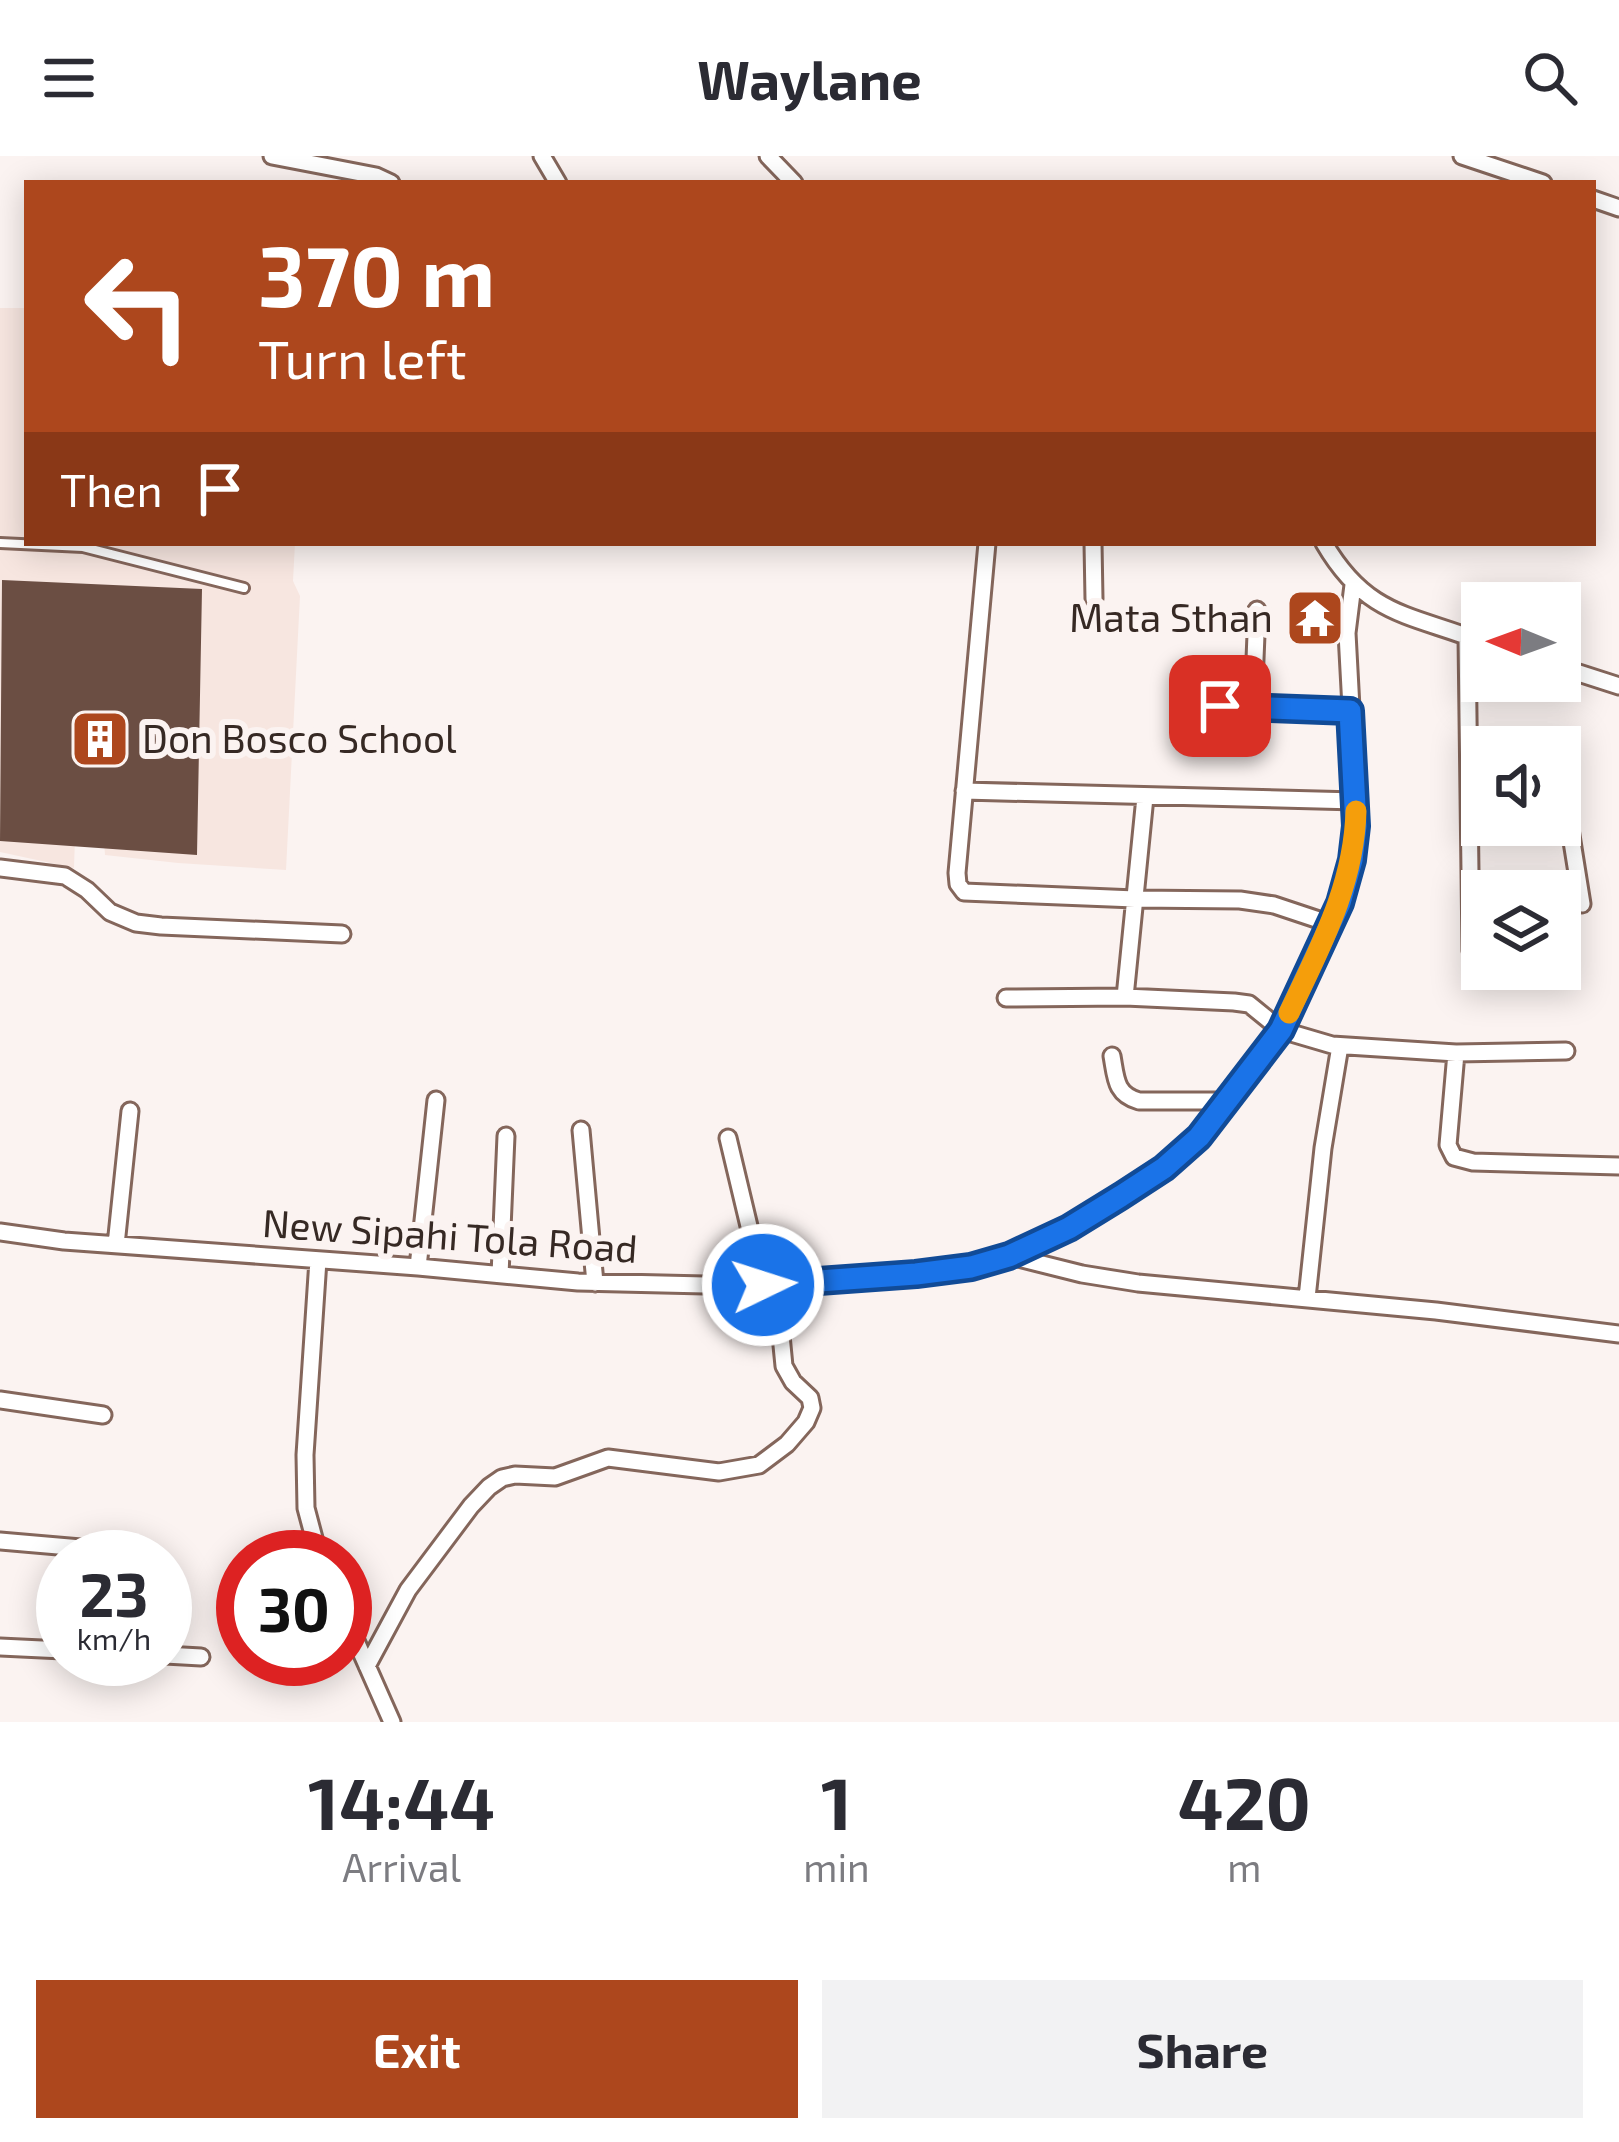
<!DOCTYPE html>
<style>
body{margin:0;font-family:"Exo 2",sans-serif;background:#f2f2f3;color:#2b2b33;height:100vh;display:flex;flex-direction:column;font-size:45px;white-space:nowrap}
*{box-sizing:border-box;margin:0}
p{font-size:39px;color:#7c7c81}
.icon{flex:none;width:66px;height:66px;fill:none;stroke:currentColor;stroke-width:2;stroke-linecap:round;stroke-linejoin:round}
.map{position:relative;height:1566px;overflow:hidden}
.panel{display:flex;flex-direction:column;background:#fff;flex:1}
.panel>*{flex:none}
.guide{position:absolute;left:24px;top:24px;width:1572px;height:366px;border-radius:0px;box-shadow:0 6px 30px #0003;background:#ad471d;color:#fff;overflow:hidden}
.needle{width:78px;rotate:271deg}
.tools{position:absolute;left:1461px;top:426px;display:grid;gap:24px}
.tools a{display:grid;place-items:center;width:120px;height:120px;border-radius:0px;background:#fff;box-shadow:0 6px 30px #0003;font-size:60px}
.speed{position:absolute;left:36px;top:1374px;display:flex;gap:24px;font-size:60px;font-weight:700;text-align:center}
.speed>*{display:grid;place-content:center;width:156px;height:156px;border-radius:50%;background:#fff;box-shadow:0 6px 30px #0003;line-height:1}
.speed small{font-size:30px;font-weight:400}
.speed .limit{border:18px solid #d22;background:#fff;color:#111}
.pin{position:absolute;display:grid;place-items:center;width:102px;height:102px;color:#fff;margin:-51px;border-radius:24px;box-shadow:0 6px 18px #0006}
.me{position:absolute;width:132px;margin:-66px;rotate:86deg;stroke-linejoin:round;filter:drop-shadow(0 0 9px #0008)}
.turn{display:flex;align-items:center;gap:42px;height:252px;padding:0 36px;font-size:54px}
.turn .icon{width:156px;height:156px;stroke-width:2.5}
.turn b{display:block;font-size:84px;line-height:102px}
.then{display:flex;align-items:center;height:114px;padding:0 36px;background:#0003;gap:24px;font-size:45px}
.eta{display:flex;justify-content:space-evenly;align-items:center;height:204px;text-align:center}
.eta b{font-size:72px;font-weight:700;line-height:84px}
.primary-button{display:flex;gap:24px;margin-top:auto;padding:24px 36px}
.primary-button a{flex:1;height:138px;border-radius:0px;background:#ad471d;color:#fff;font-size:48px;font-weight:700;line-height:138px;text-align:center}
.primary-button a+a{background:#f2f2f3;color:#2b2b33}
header{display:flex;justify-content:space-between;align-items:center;height:156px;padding:0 36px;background:#fff;font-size:54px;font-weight:700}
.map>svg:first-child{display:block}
.built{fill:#f7e6e0}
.building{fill:#6b4e43}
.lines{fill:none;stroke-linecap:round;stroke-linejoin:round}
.service-casing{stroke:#84665b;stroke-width:14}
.minor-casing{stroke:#84665b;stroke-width:21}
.service{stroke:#fff;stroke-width:8}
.minor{stroke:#fff;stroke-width:15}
.route-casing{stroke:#114b97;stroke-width:30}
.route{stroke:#1a73e8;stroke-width:21}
.slow{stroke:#f59e0b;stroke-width:21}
.labels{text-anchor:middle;stroke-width:12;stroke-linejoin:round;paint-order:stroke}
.poi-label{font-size:39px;fill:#362924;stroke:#fbf3f1;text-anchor:end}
.street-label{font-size:39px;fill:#362924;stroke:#fbf3f1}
</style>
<header><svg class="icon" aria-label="menu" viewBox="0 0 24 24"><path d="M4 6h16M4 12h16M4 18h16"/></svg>Waylane<svg class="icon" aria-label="search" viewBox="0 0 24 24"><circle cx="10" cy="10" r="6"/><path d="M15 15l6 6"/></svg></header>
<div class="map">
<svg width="1619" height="1566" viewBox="0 0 1619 1566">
<rect width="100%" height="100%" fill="#fbf3f1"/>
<path class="built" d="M0 152H27V387H295L293 425 300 440 286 714 178 707 105 699 104 685 75 681 74 712 0 696Z"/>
<path class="building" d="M2 424 202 433 197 699 0 685Z
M1329 435 1332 477 1303 480 1295 447Z
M1489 525H1537L1534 542 1488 528Z"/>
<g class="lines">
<defs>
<path id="service" d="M0 387 83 391 244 432"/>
<path id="minor" d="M272 0 376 20 391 27
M542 0 558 27
M768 0 794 27
M1462 0 1543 27
M1593 43 1619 52
M987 387 957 717 958 728 964 736 1135 743 1240 744 1274 749 1331 768
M1093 387 1094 443
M1324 387C1367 461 1411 458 1482 486
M1467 481 1471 795
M1560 511 1619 530
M1187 549 1350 555
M1253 552 1257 454
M964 635 1356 645
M1560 637 1566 648 1582 748
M0 712 65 720 87 734 110 756 136 767 161 770 342 778
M1125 841 1145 641
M1006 842 1125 841 1234 846 1249 848 1281 874 1332 889 1456 897 1566 895
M1456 897 1448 989 1454 1001 1473 1006 1619 1010
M1112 900C1116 922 1115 938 1139 945H1227
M581 974 595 1127
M728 982 763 1129
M0 1076 64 1085 418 1111 578 1126 747 1130 916 1118 971 1111 1009 1100 1069 1072 1164 1012 1199 981 1281 874 1341 747 1352 704 1356 645 1347 477 1353 429
M116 1089 130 955
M1010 1100 1082 1118 1138 1127 1436 1155 1619 1178
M318 1104 305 1299 306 1352 319 1401
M418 1111 436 944
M500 1119 506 980
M1307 1142 1323 992 1340 890
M0 1244 103 1259
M0 1385 104 1394
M345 1460 392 1566
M0 1491 63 1494
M165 1499 201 1501
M367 1510 408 1434 471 1350 489 1331 502 1322 515 1319 555 1321 608 1302 719 1316 759 1309 787 1288 806 1266 812 1252 810 1242 793 1226 784 1210 776 1128"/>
</defs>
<use href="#service" class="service-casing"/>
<use href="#minor" class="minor-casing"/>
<use href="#service" class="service"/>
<use href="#minor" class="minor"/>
</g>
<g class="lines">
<defs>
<path id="route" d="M763 1129 916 1118 971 1111 1009 1100 1069 1072 1121 1040 1164 1012 1199 981 1281 874 1340 747 1352 704 1356 670 1350 555 1220 550"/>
</defs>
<use href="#route" class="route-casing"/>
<use href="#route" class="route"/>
<path class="slow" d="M1289 857C1320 791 1354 730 1356 655"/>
</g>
<defs>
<symbol id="temple-square" viewBox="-11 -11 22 22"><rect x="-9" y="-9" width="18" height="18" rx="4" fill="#ad471d" stroke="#fbf3f1"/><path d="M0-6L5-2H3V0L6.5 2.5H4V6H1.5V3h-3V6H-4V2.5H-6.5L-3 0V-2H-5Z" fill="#fff"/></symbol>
<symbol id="building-square" viewBox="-11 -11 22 22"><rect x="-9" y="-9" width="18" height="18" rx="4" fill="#ad471d" stroke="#fbf3f1"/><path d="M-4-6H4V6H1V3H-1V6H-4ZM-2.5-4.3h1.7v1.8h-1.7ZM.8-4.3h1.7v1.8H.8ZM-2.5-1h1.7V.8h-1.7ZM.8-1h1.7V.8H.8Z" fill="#fff"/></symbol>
</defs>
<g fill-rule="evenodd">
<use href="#temple-square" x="1282" y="429" width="66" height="66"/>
<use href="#building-square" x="67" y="550" width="66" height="66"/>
</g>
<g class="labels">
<g class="poi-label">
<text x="1273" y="476">Mata Sthan</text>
<text x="142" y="597" text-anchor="start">Don Bosco School</text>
</g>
<g class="street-label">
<text transform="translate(450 1080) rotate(4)" y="14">New Sipahi Tola Road</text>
</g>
</g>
</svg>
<div class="tools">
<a><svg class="needle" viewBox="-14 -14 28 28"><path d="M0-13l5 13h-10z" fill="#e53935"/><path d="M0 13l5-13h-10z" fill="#7c7c81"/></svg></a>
<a><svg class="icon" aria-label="sound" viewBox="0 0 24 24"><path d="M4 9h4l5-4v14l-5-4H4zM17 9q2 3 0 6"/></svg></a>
<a><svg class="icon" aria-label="layers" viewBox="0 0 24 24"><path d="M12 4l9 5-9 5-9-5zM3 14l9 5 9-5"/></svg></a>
</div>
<div class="speed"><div>23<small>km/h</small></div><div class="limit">30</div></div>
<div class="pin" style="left:1220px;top:550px;background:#d93025"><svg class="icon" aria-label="arrive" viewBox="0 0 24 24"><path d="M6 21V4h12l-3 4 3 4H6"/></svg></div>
<svg class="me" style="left:763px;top:1129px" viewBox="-20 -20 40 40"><circle r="17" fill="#1a73e8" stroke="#fff" stroke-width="3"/><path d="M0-11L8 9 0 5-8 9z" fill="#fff"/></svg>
<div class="guide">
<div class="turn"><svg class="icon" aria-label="left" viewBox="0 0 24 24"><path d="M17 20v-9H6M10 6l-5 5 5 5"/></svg><div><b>370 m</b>Turn left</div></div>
<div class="then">Then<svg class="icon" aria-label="arrive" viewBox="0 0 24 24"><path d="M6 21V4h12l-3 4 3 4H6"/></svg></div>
</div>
</div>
<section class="panel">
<div class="eta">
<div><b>14:44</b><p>Arrival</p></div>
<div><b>1</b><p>min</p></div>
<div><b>420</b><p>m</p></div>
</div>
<div class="primary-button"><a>Exit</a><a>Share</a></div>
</section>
